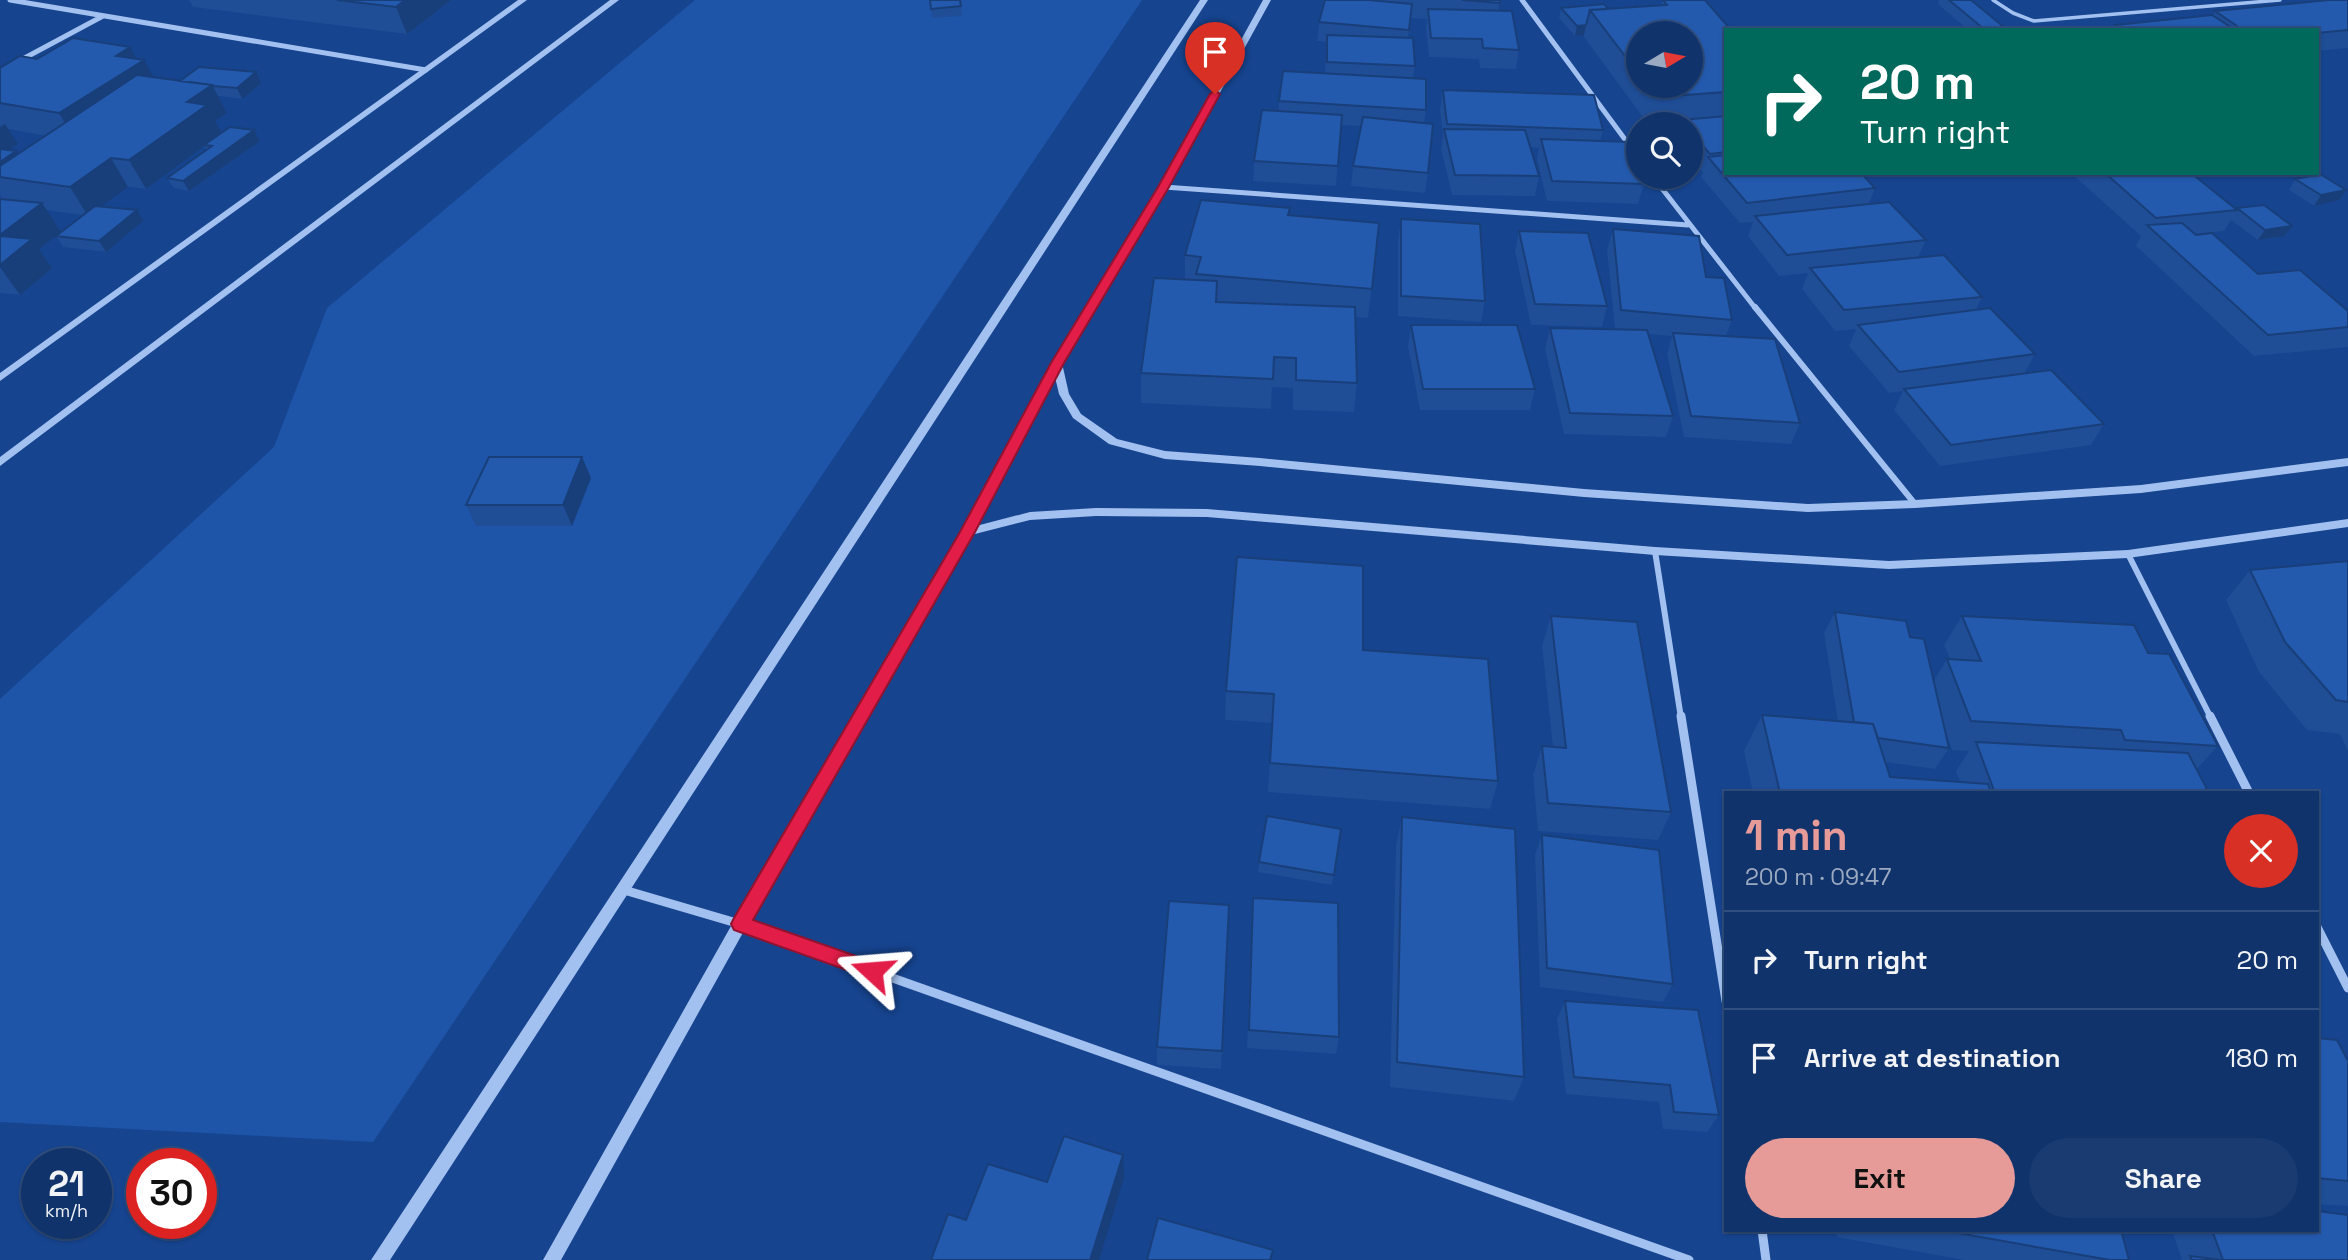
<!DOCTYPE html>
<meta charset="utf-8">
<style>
body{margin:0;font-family:"Space Grotesk",sans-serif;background:#193b71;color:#f1f3f6;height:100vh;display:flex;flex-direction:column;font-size:26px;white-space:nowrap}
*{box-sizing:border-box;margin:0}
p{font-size:23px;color:#9caac1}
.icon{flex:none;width:38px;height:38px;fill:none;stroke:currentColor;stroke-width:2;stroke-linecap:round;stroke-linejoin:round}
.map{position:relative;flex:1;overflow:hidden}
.sheet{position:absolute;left:1724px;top:791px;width:595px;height:441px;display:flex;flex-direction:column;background:#10336b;border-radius:0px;box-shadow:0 2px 5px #0004,0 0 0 2px #304e7e}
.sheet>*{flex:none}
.banner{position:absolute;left:1724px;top:28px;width:595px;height:147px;border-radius:0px;box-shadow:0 2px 5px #0004,0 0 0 2px #304e7e;background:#00695c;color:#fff;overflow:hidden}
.needle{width:46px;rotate:80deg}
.fabs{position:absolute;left:1626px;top:21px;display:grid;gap:14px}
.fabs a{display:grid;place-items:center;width:77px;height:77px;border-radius:50%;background:#10336b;box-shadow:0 2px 5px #0004,0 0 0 2px #304e7e;font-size:35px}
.speed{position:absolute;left:21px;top:1148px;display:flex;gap:14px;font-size:35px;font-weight:700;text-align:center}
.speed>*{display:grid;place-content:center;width:91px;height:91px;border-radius:50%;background:#10336b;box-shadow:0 2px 5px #0004,0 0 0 2px #304e7e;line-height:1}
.speed small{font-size:18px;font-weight:400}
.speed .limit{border:10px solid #d22;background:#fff;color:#111}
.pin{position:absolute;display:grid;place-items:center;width:60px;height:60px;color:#fff;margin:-72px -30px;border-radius:50% 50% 50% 0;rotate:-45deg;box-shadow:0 0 7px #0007}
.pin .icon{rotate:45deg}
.me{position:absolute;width:77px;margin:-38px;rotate:289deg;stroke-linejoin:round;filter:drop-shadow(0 0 5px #0008)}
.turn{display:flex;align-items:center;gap:24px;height:147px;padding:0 21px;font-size:32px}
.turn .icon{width:91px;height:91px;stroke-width:2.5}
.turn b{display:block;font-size:49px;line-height:60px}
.round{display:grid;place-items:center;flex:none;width:74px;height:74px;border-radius:37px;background:#193b71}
.headline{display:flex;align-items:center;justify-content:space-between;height:119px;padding:0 21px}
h1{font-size:42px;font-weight:800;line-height:52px;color:#e69b98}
.cta{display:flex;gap:14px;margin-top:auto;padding:14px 21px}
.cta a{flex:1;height:80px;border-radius:42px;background:#e69b98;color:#111;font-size:28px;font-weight:800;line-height:80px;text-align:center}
.cta a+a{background:#193b71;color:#f1f3f6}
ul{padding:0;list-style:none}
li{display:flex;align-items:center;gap:21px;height:98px;padding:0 21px;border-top:2px solid #304e7e}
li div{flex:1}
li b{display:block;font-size:26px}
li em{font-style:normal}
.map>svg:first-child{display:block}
.green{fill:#1e55a9}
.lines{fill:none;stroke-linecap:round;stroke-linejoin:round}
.service{stroke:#a2c1f0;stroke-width:3.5}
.minor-far2{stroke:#a2c1f0;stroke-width:5}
.minor-far1{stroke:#a2c1f0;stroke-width:6}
.minor{stroke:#a2c1f0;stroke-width:9}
.tertiary{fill:#a2c1f0;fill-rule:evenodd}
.wall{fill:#1f4d96;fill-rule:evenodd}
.shaded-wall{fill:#193f7a}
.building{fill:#245aae;stroke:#193f7a;stroke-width:2}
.route{fill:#e11d48;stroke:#92132f;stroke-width:2}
</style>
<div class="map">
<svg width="2348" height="1260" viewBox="0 0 2348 1260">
<rect width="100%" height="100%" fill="#16448f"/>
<path class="green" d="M695 0H1142L373 1142 0 1122V699L274 447 327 308Z"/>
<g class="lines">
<path class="service" d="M1993 0 2013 13 2034 21 2280 0"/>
<path class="minor-far2" d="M10 0 426 70
M1522 0 1638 157
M19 61 103 16
M1653 177 1756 309
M1164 187 1688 225"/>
<path class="minor-far1" d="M1755 307 1915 504
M1655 551 1681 718
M2128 554 2211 718"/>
<path class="minor" d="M1681 716 1726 1001
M2210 716 2249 793
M624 890 740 924 1689 1260
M2317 927 2348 988
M1762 1230 1766 1260"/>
<path class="tertiary" d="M518 0H527L0 381V373Z
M610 0H619L0 466V457Z
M1200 0H1208L390 1260H371Z
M1263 0H1271L1168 187 1062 363 1069 394 1081 414 1117 439 1165 451 1260 458 1584 489 1808 504 1915 500 2141 485 2348 458V466L2141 493 1915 508 1808 512 1584 497 1260 466 1165 459 1109 444 1073 418 1059 394 1055 377 976 526 1030 512 1096 508 1207 509 1655 547 1889 561 2128 550 2348 519V527L2128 558 1889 569 1655 555 1207 517 1096 516 1030 520 971 535 745 929 561 1260H543L735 919 961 532 1052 363 1160 187Z"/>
</g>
<path class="wall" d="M189 0H451L407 34 193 7Z
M930 0H960L962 16 932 18Z
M1325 0H1500L1498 11 1519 50 1516 69 1480 68 1479 59 1429 57 1426 28 1427 19 1410 18 1408 38 1415 66 1413 78 1426 110 1424 123 1428 173 1425 193 1351 186 1353 166 1361 126 1341 125 1336 186 1253 181 1254 161 1279 111V101L1325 73 1327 42 1317 41 1319 22Z
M1663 0 1726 30V173L1875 188 1869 204 1926 240 1918 257 1982 297 1976 310 2035 354 2024 374 2104 424 2091 445 1940 466 1894 410 1903 391 1889 393 1849 346 1856 329 1835 331 1802 289 1808 273 1779 276 1748 236 1753 222 1740 223 1701 177 1703 173 1690 158V124H1680L1681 123 1648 124 1584 37V35L1575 36 1559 18 1561 8 1608 9 1661 5ZM1638 33 1690 86H1638Z
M1939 0H1971L2005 28 2004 30H1968L1938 4Z
M2348 0V48L2317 51V30H2113L2116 25 2213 15 2215 11Z
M130 47 137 59 154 77 180 81 256 72 261 83 242 99 218 96 227 113 215 121 222 133 260 141 189 191 174 188 167 178 206 150 204 146 146 189 128 187 101 206 143 221 106 252 63 247 56 236 39 249 52 268 20 295 0 293V199H2L0 195V68L37 59ZM8 129 46 136 18 154 16 151 9 150 18 144ZM46 210 82 215 61 232Z
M1443 90 1603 130 1600 141 1644 184 1638 204 1547 201 1537 159 1539 148 1530 147 1539 176 1535 196 1452 195 1441 149 1443 136 1440 110Z
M2071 173H2191L2236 210 2237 208 2292 226 2284 236 2258 240 2231 220 2224 231 2194 234 2258 274 2348 311V347L2254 356 2136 246 2141 236Z
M2295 179 2346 190 2339 200 2314 206 2289 190Z
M1289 215 1379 223 1368 318 1355 317 1357 383 1354 412 1293 410V388L1272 387 1271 409 1141 403V373L1185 279V255Z
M1401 219 1485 301 1481 322 1398 316V240Z
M1613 229 1706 277 1732 320 1726 336 1800 423 1791 444 1684 437 1667 354 1672 336 1648 334 1673 416 1666 437 1564 434 1545 349 1550 328 1615 329 1607 250Z
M1519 231 1607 306 1602 327 1531 325 1515 251Z
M1411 325 1535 389 1530 410H1420L1408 346Z
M582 457 591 478 572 526H476L466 505Z
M2348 561V751L2340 734 2307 730 2259 672 2226 600 2250 570Z
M1835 612 1910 637 1933 682 1947 659H1950L1944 645 1962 616 2148 653 2218 746 2197 769 2209 793H1753L1744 751 1762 715 1838 721 1824 633ZM1945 730 1952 750 1969 751 1956 771 1960 782 1890 777 1885 762 1935 769 1949 748Z
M1551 616 1671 812 1658 840 1538 831 1533 775 1542 746 1553 747 1542 646Z
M1363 650 1498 781 1490 809 1268 792 1272 723 1225 720 1226 691Z
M1402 817 1524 1077 1514 1101 1390 1087 1396 845Z
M1341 829 1332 885 1258 872 1259 862Z
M1542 835 1673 984 1663 1002 1540 987 1535 855Z
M1253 898 1339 1037 1336 1054 1247 1048Z
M1229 905 1221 1069 1157 1065V1047Z
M1565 1001 1719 1115 1707 1132 1663 1129 1659 1102 1566 1094 1557 1019Z
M2317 1038 2348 1061V1206L2317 1204Z
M1836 1230H2121L2129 1260H1964L1837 1237Z
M2172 1230H2317L2348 1260H2182Z"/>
<path class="shaded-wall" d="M405 0H451L407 34 396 7Z
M1586 25 1584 35 1575 36 1577 26Z
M130 47 139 63 144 60 160 88 76 141 59 113 116 56Z
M256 72 261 83 242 99 237 88Z
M212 85 227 113 215 121 222 133 146 189 129 160 187 102Z
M5 124 18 144 0 156V127Z
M254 130 260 141 189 191 183 181Z
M16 151 29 171 0 177V162Z
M111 158 128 187 88 216 70 187Z
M2346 190 2339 200 2314 206 2321 195Z
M42 203 61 232 39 249 52 268 20 295 0 267V235Z
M137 210 143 221 106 252 99 241Z
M2292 226 2284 236 2258 240 2265 230Z
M582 457 591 478 572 526 563 505Z
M1123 1155 1124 1178 1099 1260H1090Z"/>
<path class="building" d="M337 0H405L396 7Z
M930 0H960L961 6 931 9Z
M1325 0H1368L1412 4 1409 30 1319 22Z
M1462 0H1500V3Z
M1663 0H1705L1731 30H1726V92L1656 97 1648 86H1690V33H1638V73L1590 10 1667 5Z
M1949 0H1971L2005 28 1984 29Z
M2329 0H2348V30L2317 33V30H2243L2215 11Z
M1604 4 1608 9 1590 10 1586 25 1577 26 1561 8Z
M1428 9 1512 11 1519 50 1483 48 1482 39 1431 38Z
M2212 15 2232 28 2219 30H2123L2116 25Z
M1327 35 1413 38 1415 66 1327 62Z
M73 38 130 47 116 56 144 60 59 113 0 103V68L20 56 37 59Z
M199 67 256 72 237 88 213 86 212 85 180 81Z
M1283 71 1426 79V110L1279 101Z
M137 75 212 85 187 102 207 105 129 160 111 158 70 187 0 177V166Z
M1443 90 1594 95 1603 130 1447 124Z
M1262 110 1342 115 1338 166 1254 161Z
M1726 116V152L1710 154 1690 131V124H1685L1681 120Z
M1363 117 1433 124 1428 173 1353 166Z
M230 127 254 130 183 181 167 178 212 146 204 145Z
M1444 129 1525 130 1539 176 1455 175Z
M1541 139 1630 142 1638 166V177H1642L1644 184 1552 181Z
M0 149 16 151 0 162Z
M1726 155V173H1861L1875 188 1747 203 1708 157Z
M2105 173H2191L2237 210 2156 218Z
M2320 174 2346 190 2321 195 2295 179Z
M0 199 42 203 0 235Z
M1201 200 1290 208 1288 215 1379 223 1372 289 1196 274 1201 257 1185 255Z
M1889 202 1926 240 1787 255 1755 216Z
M2264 205 2292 226 2265 230 2237 208Z
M95 206 137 210 99 241 56 236Z
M1401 219 1480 224 1485 301 1401 296Z
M2182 223 2196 235 2212 233 2258 274 2300 270 2348 311V327L2268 335 2147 225Z
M1613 229 1699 236 1706 277 1724 278 1732 320 1621 310Z
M1519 231 1588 233 1607 306 1535 304Z
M0 236 32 239 0 265Z
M1944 255 1982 297 1844 310 1810 268Z
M1154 278 1217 281 1216 302 1355 307 1357 383 1296 380V358L1274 357 1273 379 1141 373Z
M1990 308 2035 354 1899 372 1858 325Z
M1411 325H1517L1535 389H1423Z
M1550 328 1647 330 1673 416 1570 413Z
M1673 333 1775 339 1800 423 1691 416Z
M2051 370 2104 424 1951 445 1904 389Z
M489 457H582L563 505H466Z
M1237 557 1363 566V650L1488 659 1498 781 1270 763 1274 694 1226 691Z
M2348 561V702L2336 700 2285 642 2250 570Z
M1835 612 1906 621 1910 637 1924 639 1949 748 1878 738 1873 724 1854 722Z
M1551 616 1637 622 1671 812 1548 803 1542 746 1566 748Z
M1962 616 2134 625 2148 653 2169 654 2218 746 2125 740 2121 730 1971 721 1947 659 1981 661Z
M1762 715 1873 724 1890 777 1988 784 1991 793H1780Z
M1976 742 2188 753 2209 793H1995Z
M1267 816 1341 829 1334 875 1259 862Z
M1402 817 1515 829 1524 1077 1397 1062Z
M1542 835 1659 850 1673 984 1547 968Z
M1253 898 1338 903 1339 1037 1249 1030Z
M1169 901 1229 905 1222 1051 1157 1047Z
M1565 1001 1698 1010 1719 1115 1674 1112 1670 1085 1574 1077Z
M2317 1038 2337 1040 2348 1061V1181L2317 1178Z
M1064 1136 1123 1155 1090 1260H931L948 1214 966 1220 988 1164 1047 1182Z
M2317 1211 2348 1215V1260H2223L2212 1230H2317Z
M1158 1218 1273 1250 1270 1260H1147Z
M1941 1230H2121L2129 1260H2110Z
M2190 1256 2222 1260H2192Z"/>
<path class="route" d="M1215 90 1220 94 1169 187 1064 363 975 532 753 920 879 964 882 971 879 977 872 979 734 930 731 924 734 918 960 532 1051 363 1158 187 1210 94Z"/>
</svg>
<div class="fabs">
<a><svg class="needle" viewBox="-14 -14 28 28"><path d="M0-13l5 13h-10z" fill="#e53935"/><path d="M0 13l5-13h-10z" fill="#9caac1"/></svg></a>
<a><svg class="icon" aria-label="search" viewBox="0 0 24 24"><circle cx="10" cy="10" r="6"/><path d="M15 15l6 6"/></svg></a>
</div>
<div class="speed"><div>21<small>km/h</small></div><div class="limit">30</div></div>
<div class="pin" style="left:1215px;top:94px;background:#d93025"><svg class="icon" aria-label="arrive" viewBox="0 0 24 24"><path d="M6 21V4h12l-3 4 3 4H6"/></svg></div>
<svg class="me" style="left:872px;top:971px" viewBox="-20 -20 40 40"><path d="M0-17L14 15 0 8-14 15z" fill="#e11d48" stroke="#fff" stroke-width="4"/></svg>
<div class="banner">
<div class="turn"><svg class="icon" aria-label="right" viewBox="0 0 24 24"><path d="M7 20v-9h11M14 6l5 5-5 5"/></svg><div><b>20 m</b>Turn right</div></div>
</div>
<section class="sheet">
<div class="headline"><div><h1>1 min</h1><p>200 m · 09:47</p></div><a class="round" style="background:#d93025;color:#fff"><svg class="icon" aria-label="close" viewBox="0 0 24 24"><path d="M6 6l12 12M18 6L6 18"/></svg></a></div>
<ul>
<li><svg class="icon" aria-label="right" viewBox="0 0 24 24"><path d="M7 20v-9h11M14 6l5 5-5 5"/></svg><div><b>Turn right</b></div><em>20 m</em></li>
<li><svg class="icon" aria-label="arrive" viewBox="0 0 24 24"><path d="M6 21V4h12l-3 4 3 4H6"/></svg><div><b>Arrive at destination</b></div><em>180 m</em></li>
</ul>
<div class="cta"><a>Exit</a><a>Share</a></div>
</section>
</div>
